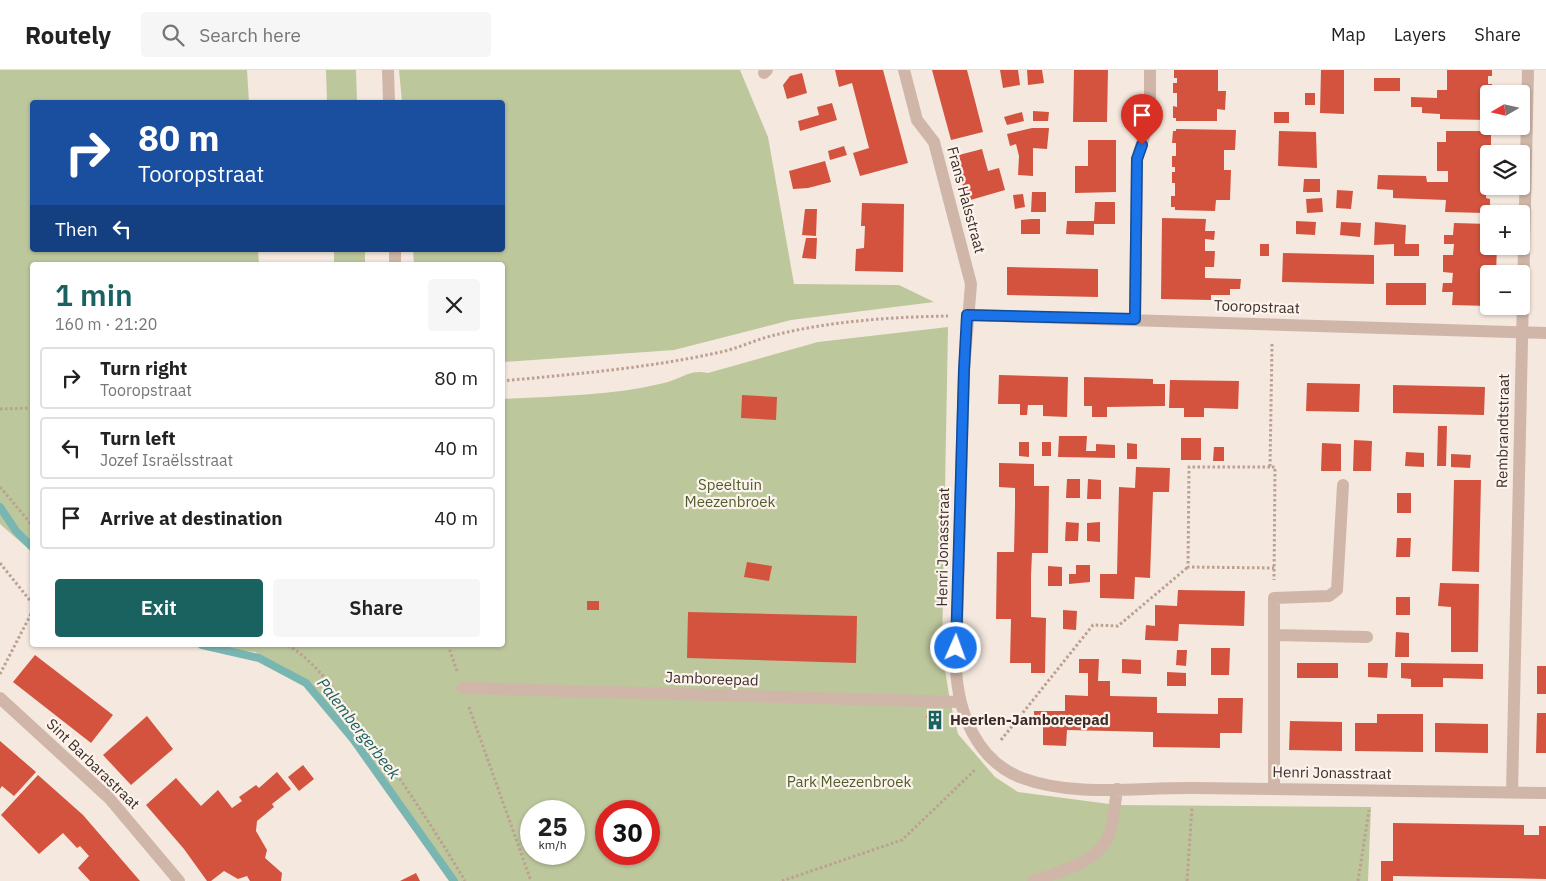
<!DOCTYPE html>
<meta charset="utf-8">
<style>
body{margin:0;font-family:"IBM Plex Sans",sans-serif;background:#f6f6f6;color:#222;height:100vh;display:flex;flex-direction:column;font-size:19px;white-space:nowrap}
*{box-sizing:border-box;margin:0}
p{font-size:16px;color:#767676}
.icon{flex:none;width:28px;height:28px;fill:none;stroke:currentColor;stroke-width:2;stroke-linecap:round;stroke-linejoin:round}
.map{position:relative;flex:1;overflow:hidden}
.side{position:absolute;left:30px;top:192px;width:475px;height:385px;display:flex;flex-direction:column;background:#fff;border-radius:5px;box-shadow:0 1px 4px #0004}
.side>*{flex:none}
.banner{position:absolute;left:30px;top:30px;width:475px;height:152px;border-radius:5px;box-shadow:0 1px 4px #0004;background:#1a4fa0;color:#fff;overflow:hidden}
.needle{width:32px;rotate:261deg}
.fabs{position:absolute;left:1480px;top:15px;display:grid;gap:10px}
.fabs a{display:grid;place-items:center;width:50px;height:50px;border-radius:5px;background:#fff;box-shadow:0 1px 4px #0004;font-size:25px}
.speed{position:absolute;left:520px;top:730px;display:flex;gap:10px;font-size:25px;font-weight:700;text-align:center}
.speed>*{display:grid;place-content:center;width:65px;height:65px;border-radius:50%;background:#fff;box-shadow:0 1px 4px #0004;line-height:1}
.speed small{font-size:12px;font-weight:400}
.speed .limit{border:8px solid #d22;background:#fff;color:#111}
.pin{position:absolute;display:grid;place-items:center;width:42px;height:42px;color:#fff;margin:-51px -21px;border-radius:50% 50% 50% 0;rotate:-45deg;box-shadow:0 0 5px #0007}
.pin .icon{rotate:45deg}
.me{position:absolute;width:55px;margin:-28px;rotate:2deg;stroke-linejoin:round;filter:drop-shadow(0 0 4px #0008)}
.turn{display:flex;align-items:center;gap:18px;height:105px;padding:0 25px;font-size:22px}
.turn .icon{width:65px;height:65px;stroke-width:2.5}
.turn b{display:block;font-size:35px;line-height:42px}
.then{display:flex;align-items:center;height:48px;padding:0 25px;background:#0003;gap:10px;font-size:19px}
.round{display:grid;place-items:center;flex:none;width:52px;height:52px;border-radius:5px;background:#f6f6f6}
.overview{display:flex;align-items:center;justify-content:space-between;height:85px;padding:0 25px}
h1{font-size:30px;font-weight:600;line-height:38px;color:#196260}
.button{display:flex;gap:10px;margin-top:auto;padding:10px 25px}
.button a{flex:1;height:58px;border-radius:5px;background:#196260;color:#fff;font-size:20px;font-weight:600;line-height:58px;text-align:center}
.button a+a{background:#f6f6f6;color:#222}
ul{padding:0;list-style:none}
li{display:flex;align-items:center;gap:15px;height:62px;margin:0 10px 8px;padding:0 15px;border:2px solid #e0e0e0;border-radius:5px}
li div{flex:1}
li b{display:block;font-size:19px}
li em{font-style:normal}
header{display:flex;align-items:center;gap:30px;box-sizing:border-box;height:70px;padding:0 25px;background:#fff;border-bottom:1px solid #e0e0e0}
header strong{font-size:24px}
nav{display:flex;gap:28px;margin-inline-start:auto;font-size:18px}
.search{width:350px;height:45px;background:#f6f6f6;display:flex;align-items:center;gap:12px;box-sizing:border-box;padding:0 18px;border-radius:5px;color:#767676;font-size:19px}
.map>svg:first-child{display:block}
.green{fill:#bdc79c;fill-rule:evenodd}
.lines{fill:none;stroke-linecap:round;stroke-linejoin:round}
.stream{stroke:#79b6b2;stroke-width:8}
.building{fill:#d3533f}
.path{stroke:#bca092;stroke-width:3;stroke-dasharray:2.5 2.5;stroke-linecap:butt}
.minor{stroke:#cfb6a8;stroke-width:12}
.route-casing{stroke:#114b97;stroke-width:12}
.route{stroke:#1a73e8;stroke-width:9}
.labels{text-anchor:middle;stroke-width:4.5;stroke-linejoin:round;paint-order:stroke}
.street-label{font-size:15px;fill:#3c2d29;stroke:#fcf3ec}
.park-label{font-size:15px;fill:#4f5d2a;stroke:#fcf3ec}
.poi-label{font-size:15px;font-weight:bold;fill:#3c2d29;stroke:#fcf3ec;text-anchor:start}
.water-label{font-size:16px;font-style:italic;fill:#196260;stroke:#fcf3ec}
</style>
<header>
<strong>Routely</strong>
<div class="search"><svg class="icon" aria-label="search" viewBox="0 0 24 24"><circle cx="10" cy="10" r="6"/><path d="M15 15l6 6"/></svg>Search here</div>
<nav><a>Map</a><a>Layers</a><a>Share</a></nav>
</header>
<div class="map">
<svg width="1546" height="811" viewBox="0 0 1546 811">
<rect width="100%" height="100%" fill="#f5e8de"/>
<path class="green" d="M0 0H247L249 32H32V180H258L259 195H32V482L0 454Z
M326 0H356L357 32H327Z
M399 0H740L768 67 794 214 899 215 934 232 791 250 674 280 503 292 502 195H414L413 180H502V32H402Z
M334 180H365V195H334Z
M948 257 942 581 950 631 958 664 995 707 1018 722 1117 735 1371 737 1368 811H449L366 692 316 627 286 598 255 582 190 575H502L503 329C556 326 611 326 664 313 682 309 689 299 708 303L818 272ZM531 741H574V784H531ZM606 741H649V784H606Z"/>
<g class="lines">
<path class="stream" d="M0 437 16 461 32 477
M202 575 259 588 306 613 353 669 454 811"/>
</g>
<path class="building" d="M835 0H883L908 93 860 106 853 83 869 78 852 13 839 17Z
M932 0H967L983 62 951 70Z
M1000 0H1018L1020 15 1003 18Z
M1027 0H1042L1044 13 1028 15Z
M1074 0H1108L1107 52H1073Z
M1174 0H1218V21H1226L1225 40 1217 39V51H1176V48H1173V36L1177 37V23H1173V13H1177V8H1174Z
M1321 0H1344V44L1320 43Z
M1447 0H1492V6H1488V14H1492L1491 24H1488L1487 50 1440 49V44L1422 43V37H1411V27L1437 28V20H1447Z
M802 3 807 23 787 29 783 15 790 6Z
M1374 8H1400V21H1374Z
M1305 23H1315V35H1305Z
M832 33 837 50 800 61 798 51 819 45 817 37Z
M1033 41 1049 42 1048 51H1033Z
M1022 42 1024 51 1007 55 1004 47Z
M1274 42H1289V53H1274Z
M1032 58H1049L1047 79 1033 78V106L1018 105 1019 86 1016 74 1010 76 1007 64Z
M1176 59 1236 60 1235 80H1224V100H1231L1230 130H1216L1215 141 1175 140V137H1171V126H1175V113H1172V102H1175V97H1172V86H1176V73H1172L1173 61H1176Z
M1279 61 1316 62 1317 98 1278 96Z
M1446 61H1487V65H1491V75H1487L1489 98H1487L1486 106H1489V116H1486V128L1490 129V138H1486L1485 143 1445 142 1446 130 1393 128V120L1377 119 1378 105 1426 106 1427 112H1448V101H1437V72H1446Z
M1088 70H1116V122L1075 123V96H1088Z
M844 76 847 85 830 90 828 81Z
M982 79 988 101 999 98 1005 120 967 131 955 86Z
M825 91 831 112 808 118 793 119 789 101Z
M1304 109H1320V122H1303Z
M1337 120 1353 121 1351 139 1336 138Z
M1032 122H1046V142H1031Z
M1023 124 1025 137 1015 139 1013 125Z
M1322 128 1323 142 1307 143 1306 129Z
M1095 132H1115V154H1094V165L1066 164 1067 151H1094Z
M862 133 904 134 903 202 855 201 856 179 864 178 865 156H861Z
M805 139H817L816 166 802 165Z
M1162 148 1206 149 1205 161H1215L1214 170 1205 169V181H1215L1214 197H1205V208L1241 209 1240 219H1230V225H1211V230L1161 229Z
M1031 149H1040V164H1021V150Z
M1296 151 1316 152 1315 165 1296 164Z
M1341 152 1361 153 1360 167 1340 165Z
M1375 152 1406 155 1405 174H1419V186H1394V174L1374 175Z
M1454 153 1489 154V176H1497L1496 204H1489V236L1452 235 1453 222H1442L1443 213H1452L1453 203 1443 202V185H1453L1454 174H1444V165H1453Z
M806 168H817L816 189 802 188Z
M1260 174H1269V186H1260Z
M1283 183 1374 185V214L1282 212Z
M1007 197 1098 199V227L1007 225Z
M1386 213H1426V235H1386Z
M999 305 1068 307 1067 347 1043 346V335H1028L1027 345H1020V334H998Z
M1084 307 1153 309V314H1165V336L1107 337V347H1092V336H1084Z
M1170 310 1239 311 1238 339 1204 338V347H1184V338H1169Z
M1307 313 1360 314 1359 342 1306 341Z
M1393 315 1485 317 1484 345 1393 343Z
M742 325 777 327 776 350 741 348Z
M1438 356H1447L1446 396H1437Z
M1059 366H1087L1086 381H1096V374L1115 375V388L1058 387Z
M1181 368H1201V390H1181Z
M1354 370 1372 371 1371 401H1353Z
M1019 372H1029V387L1019 386Z
M1042 372H1051V386H1042Z
M1127 373 1137 374V389H1127Z
M1322 373 1341 374V401H1321Z
M1214 377H1224V391H1213Z
M1406 382 1424 383V397L1405 396Z
M1451 384 1471 385 1470 398 1451 397Z
M999 393 1034 394V416H1049L1048 483H1032L1031 506V547L1046 548 1045 603H1031V593H1010L1011 549H996L997 482H1014L1015 438V418L999 417Z
M1136 397 1170 398 1169 422H1153L1150 508 1135 507 1134 529 1100 528V504H1117L1119 417 1135 418Z
M1067 409H1080V428H1066Z
M1088 409 1101 410V429H1087Z
M1454 410H1481L1479 502 1452 501Z
M1397 423H1411V443H1397Z
M1066 452 1079 453 1078 471H1065Z
M1100 452V472L1087 471V453Z
M1397 468H1411L1410 487H1396Z
M747 492 772 496 769 511 744 507Z
M1076 495H1090V512L1069 514V504H1076Z
M1048 496 1062 497V516H1048Z
M1440 513 1479 514 1478 582H1451V537L1438 536Z
M1178 520 1245 521 1244 556 1179 554 1178 571 1145 570 1146 555 1155 556V535L1177 536Z
M1396 527H1410V545H1396Z
M587 531H599V540H587Z
M1063 540 1077 541 1076 560 1063 559Z
M688 542 857 546 856 593 687 588Z
M1396 562 1409 563V587H1395Z
M1211 578H1230L1229 605H1211Z
M1177 580H1187L1186 596 1176 595Z
M35 585 113 645 91 673 13 612Z
M1079 589H1099L1098 611H1110V626L1157 627V643L1218 644V628H1243L1242 663H1220V678L1153 677V662L1109 661 1067 660 1066 676 1043 675V655H1034V641H1065V625L1088 626V603H1079Z
M1122 589 1141 590V604L1122 603Z
M1297 593H1338V608H1297Z
M1368 593H1388L1387 608 1368 607Z
M1401 593 1483 594V609L1443 608V617H1411V609L1401 608Z
M1537 596H1546V624H1537Z
M1167 602 1186 603V616H1167Z
M939 642 943 654 931 658 926 646Z
M1537 643H1546V683H1536Z
M1377 644H1423V682L1355 681V653H1377Z
M147 646 173 679 131 715 103 685Z
M1290 651 1342 652V681L1289 680Z
M1435 653 1488 654V683L1435 682Z
M0 671 36 702 14 726 2 716 0 719Z
M303 695 314 709 299 721 288 707Z
M277 702 291 719 272 734 274 737 257 751 256 761 267 780 265 788 282 803 281 811H250L247 806 238 809 224 801 211 811H207L184 779 146 735 176 708 201 736 218 720 232 738 242 731 239 727 256 715 259 718Z
M38 705 83 745 140 811H90L78 798 89 786 80 776 77 778 63 763 39 784 1 745Z
M1393 753 1524 755V765H1539V756H1546V809L1393 806V811H1381V791H1393Z
M416 803 420 811H400Z"/>
<g class="lines">
<path class="path" d="M1272 274 1270 397H1275L1274 510
M502 311C576 304 649 298 721 282 739 278 757 269 775 265 831 251 891 247 948 246
M0 339 32 338
M1270 397H1189L1188 497 1274 498
M0 417 32 455
M0 493 32 533
M288 575C316 593 330 615 350 641 392 695 430 752 465 811
M448 575 457 601
M0 604 32 542
M469 637 531 811
M1001 670 1093 555 1118 556 1188 497
M782 811 902 770 976 699
M1187 811 1192 737
M1358 811 1369 740"/>
<path class="minor" d="M388 0 389 32
M904 0 917 50 934 72 971 214 964 300 956 598C958 643 977 691 1022 708 1076 728 1138 717 1195 718 1312 719 1429 721 1546 723
M764 3 767 0
M395 180V195
M967 245 1546 263
M1135 249 1137 89 1150 47V0
M1275 565 1367 567
M462 618 960 632
M0 628 109 728 179 811
M1274 719V528L1329 526 1337 520 1343 415
M1512 722 1528 0
M1033 811C1061 801 1100 793 1110 762 1114 748 1115 733 1117 719"/>
</g>
<g class="lines">
<defs>
<path id="route" d="M956 578 964 300 967 245 1135 249 1137 89 1142 75"/>
</defs>
<use href="#route" class="route-casing"/>
<use href="#route" class="route"/>
</g>
<defs>
<symbol id="building-bare" viewBox="-9 -9 18 18"><path d="M-4-6H4V6H1V3H-1V6H-4ZM-2.5-4.3h1.7v1.8h-1.7ZM.8-4.3h1.7v1.8H.8ZM-2.5-1h1.7V.8h-1.7ZM.8-1h1.7V.8H.8Z" fill="#196260" stroke="#fcf3ec" stroke-width="2.5" paint-order="stroke"/></symbol>
</defs>
<g fill-rule="evenodd">
<use href="#building-bare" x="921" y="636" width="28" height="28"/>
</g>
<g class="labels">
<g class="street-label">
<text transform="translate(966 130) rotate(75)" y="5">Frans Halsstraat</text>
<text transform="translate(1257 237) rotate(2)" y="5">Tooropstraat</text>
<text transform="translate(1503 361) rotate(-89)" y="5">Rembrandtstraat</text>
<text transform="translate(943 477) rotate(-89)" y="5">Henri Jonasstraat</text>
<text transform="translate(712 609) rotate(2)" y="5">Jamboreepad</text>
<text transform="translate(93 694) rotate(44)" y="5">Sint Barbarastraat</text>
<text transform="translate(1332 703) rotate(1)" y="5">Henri Jonasstraat</text>
</g>
<g class="park-label">
<text x="730" y="420">Speeltuin<tspan x="730" dy="17">Meezenbroek</tspan></text>
<text x="849" y="717">Park Meezenbroek</text>
</g>
<g class="poi-label">
<text x="950" y="655">Heerlen-Jamboreepad</text>
</g>
<g class="water-label">
<text transform="translate(359 658) rotate(52)" y="6">Palembergerbeek</text>
</g>
</g>
</svg>
<div class="fabs">
<a><svg class="needle" viewBox="-14 -14 28 28"><path d="M0-13l5 13h-10z" fill="#e53935"/><path d="M0 13l5-13h-10z" fill="#767676"/></svg></a>
<a><svg class="icon" aria-label="layers" viewBox="0 0 24 24"><path d="M12 4l9 5-9 5-9-5zM3 14l9 5 9-5"/></svg></a>
<a>+</a>
<a>−</a>
</div>
<div class="speed"><div>25<small>km/h</small></div><div class="limit">30</div></div>
<div class="pin" style="left:1142px;top:75px;background:#d93025"><svg class="icon" aria-label="arrive" viewBox="0 0 24 24"><path d="M6 21V4h12l-3 4 3 4H6"/></svg></div>
<svg class="me" style="left:956px;top:578px" viewBox="-20 -20 40 40"><circle r="17" fill="#1a73e8" stroke="#fff" stroke-width="3"/><path d="M0-11L8 9 0 5-8 9z" fill="#fff"/></svg>
<div class="banner">
<div class="turn"><svg class="icon" aria-label="right" viewBox="0 0 24 24"><path d="M7 20v-9h11M14 6l5 5-5 5"/></svg><div><b>80 m</b>Tooropstraat</div></div>
<div class="then">Then<svg class="icon" aria-label="left" viewBox="0 0 24 24"><path d="M17 20v-9H6M10 6l-5 5 5 5"/></svg></div>
</div>
<section class="side">
<div class="overview"><div><h1>1 min</h1><p>160 m · 21:20</p></div><a class="round"><svg class="icon" aria-label="close" viewBox="0 0 24 24"><path d="M6 6l12 12M18 6L6 18"/></svg></a></div>
<ul>
<li><svg class="icon" aria-label="right" viewBox="0 0 24 24"><path d="M7 20v-9h11M14 6l5 5-5 5"/></svg><div><b>Turn right</b><p>Tooropstraat</p></div><em>80 m</em></li>
<li><svg class="icon" aria-label="left" viewBox="0 0 24 24"><path d="M17 20v-9H6M10 6l-5 5 5 5"/></svg><div><b>Turn left</b><p>Jozef Israëlsstraat</p></div><em>40 m</em></li>
<li><svg class="icon" aria-label="arrive" viewBox="0 0 24 24"><path d="M6 21V4h12l-3 4 3 4H6"/></svg><div><b>Arrive at destination</b></div><em>40 m</em></li>
</ul>
<div class="button"><a>Exit</a><a>Share</a></div>
</section>
</div>
